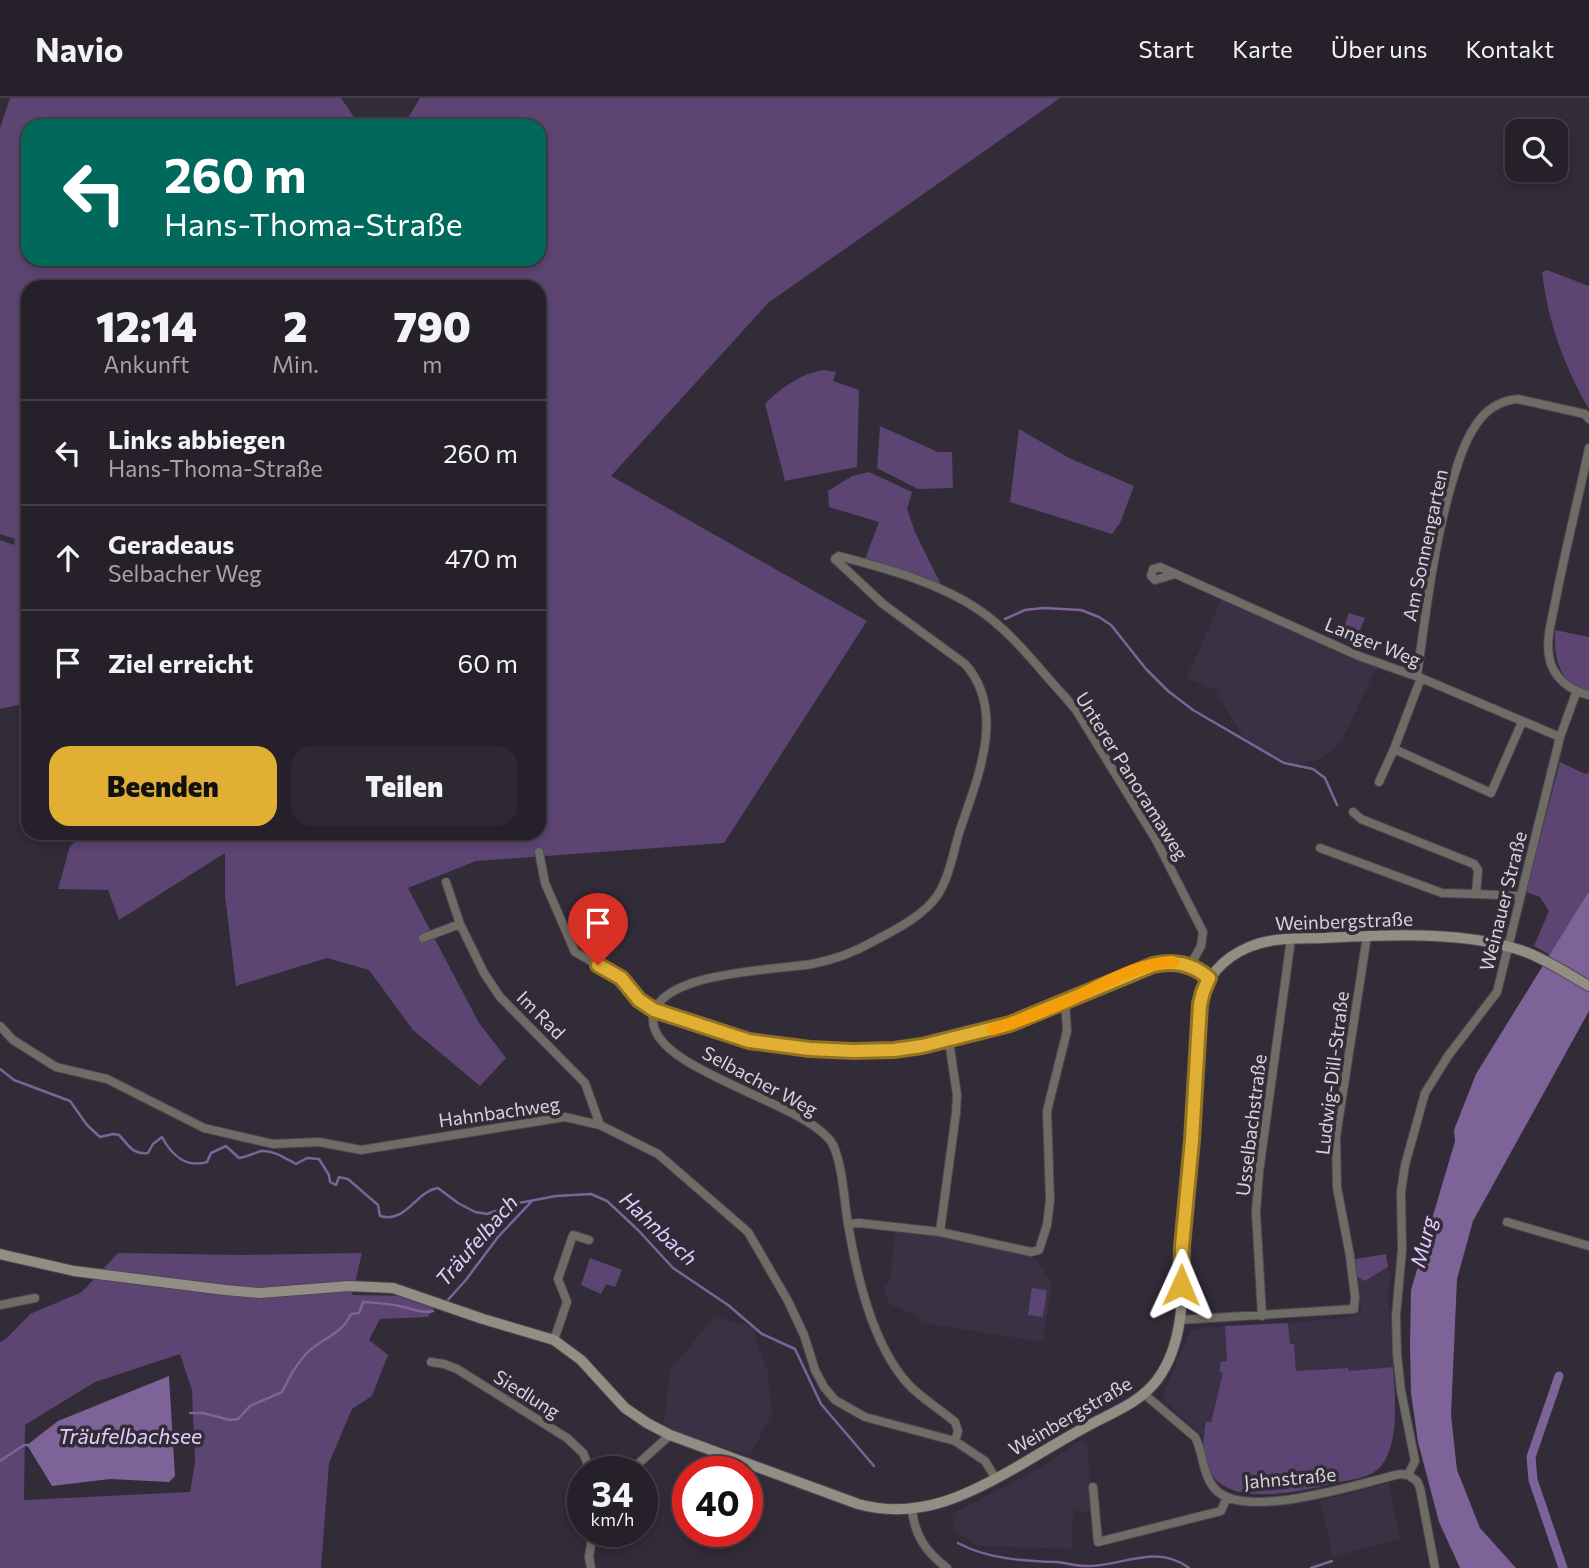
<!DOCTYPE html>
<html lang="de">
<meta charset="utf-8">
<style>
body{margin:0;font-family:Commissioner,sans-serif;background:#2e2832;color:#f1f3f6;height:100vh;display:flex;flex-direction:column;font-size:26px;white-space:nowrap}
*{box-sizing:border-box;margin:0}
p{font-size:23px;color:#a4a3a8}
.icon{flex:none;width:38px;height:38px;fill:none;stroke:currentColor;stroke-width:2;stroke-linecap:round;stroke-linejoin:round}
.map{position:relative;flex:1;overflow:hidden}
.side{position:absolute;left:21px;top:182px;width:525px;height:560px;display:flex;flex-direction:column;background:#26202a;border-radius:21px;box-shadow:0 4px 10px #0003,0 0 0 2px #423e47}
.side>*{flex:none}
.hud{position:absolute;left:21px;top:21px;width:525px;height:147px;border-radius:21px;box-shadow:0 4px 10px #0003,0 0 0 2px #423e47;background:#00695c;color:#fff;overflow:hidden}
.fabs{position:absolute;left:1505px;top:21px;display:grid;gap:14px}
.fabs a{display:grid;place-items:center;width:63px;height:63px;border-radius:14px;background:#26202a;box-shadow:0 4px 10px #0003,0 0 0 2px #423e47;font-size:35px}
.speed{position:absolute;left:567px;top:1358px;display:flex;gap:14px;font-size:35px;font-weight:700;text-align:center}
.speed>*{display:grid;place-content:center;width:91px;height:91px;border-radius:50%;background:#26202a;box-shadow:0 4px 10px #0003,0 0 0 2px #423e47;line-height:1}
.speed small{font-size:18px;font-weight:400}
.speed .limit{border:10px solid #d22;background:#fff;color:#111}
.pin{position:absolute;display:grid;place-items:center;width:60px;height:60px;color:#fff;margin:-72px -30px;border-radius:50% 50% 50% 0;rotate:-45deg;box-shadow:0 0 7px #0007}
.pin .icon{rotate:45deg}
.me{position:absolute;width:77px;margin:-38px;rotate:1deg;stroke-linejoin:round;filter:drop-shadow(0 0 5px #0008)}
.turn{display:flex;align-items:center;gap:24px;height:147px;padding:0 28px;font-size:32px}
.turn .icon{width:91px;height:91px;stroke-width:2.5}
.turn b{display:block;font-size:49px;line-height:60px}
.eta{display:flex;justify-content:space-evenly;align-items:center;height:119px;text-align:center}
.eta b{font-size:42px;font-weight:800;line-height:49px}
.button{display:flex;gap:14px;margin-top:auto;padding:14px 28px}
.button a{flex:1;height:80px;border-radius:21px;background:#e1af34;color:#111;font-size:28px;font-weight:800;line-height:80px;text-align:center}
.button a+a{background:#2e2832;color:#f1f3f6}
ul{padding:0;list-style:none}
li{display:flex;align-items:center;gap:21px;height:105px;padding:0 28px;border-top:2px solid #423e47}
li div{flex:1}
li b{display:block;font-size:26px}
li em{font-style:normal}
header{display:flex;align-items:center;gap:42px;box-sizing:border-box;height:98px;padding:0 35px;background:#26202a;border-bottom:2px solid #423e47}
header strong{font-size:33px}
nav{display:flex;gap:38px;margin-inline-start:auto;font-size:24px}
.map>svg:first-child{display:block}
.built{fill:#3a3144}
.green{fill:#5c4572;fill-rule:evenodd}
.water{fill:#7e6399}
.lines{fill:none;stroke-linecap:round;stroke-linejoin:round}
.stream{stroke:#7e6399;stroke-width:2.5}
.canal{stroke:#7e6399;stroke-width:9}
.street-casing{stroke:#4c4652;stroke-width:10}
.secondary-casing{stroke:#4c4652;stroke-width:12}
.street{stroke:#6f6c65;stroke-width:8}
.secondary{stroke:#938e83;stroke-width:10}
.route-casing{stroke:#927222;stroke-width:18}
.route{stroke:#e1af34;stroke-width:12}
.slow{stroke:#f59e0b;stroke-width:12}
.labels{text-anchor:middle;stroke-width:7;stroke-linejoin:round;paint-order:stroke}
.street-label{font-size:19px;fill:#d7d3db;stroke:#322b38}
.water-label{font-size:21px;font-style:italic;fill:#e4ccfd;stroke:#322b38}
</style>
<header>
<strong>Navio</strong>
<nav><a>Start</a><a>Karte</a><a>Über uns</a><a>Kontakt</a></nav>
</header>
<div class="map">
<svg width="1589" height="1470" viewBox="0 0 1589 1470">
<rect width="100%" height="100%" fill="#322b38"/>
<path class="built" d="M1222 499 1378 567 1343 640 1331 653 1317 662 1295 667 1283 663 1243 639 1215 592 1187 580Z
M895 1133 937 1137 1028 1156 1037 1162 1052 1185 1043 1244 922 1225 914 1216 889 1206 883 1189 890 1183Z
M1388 1169 1391 1179 1388 1193 1393 1269 1348 1273 1347 1270 1296 1273 1294 1247H1290L1288 1225 1353 1218 1361 1212 1357 1179 1366 1182Z
M715 1218 752 1229 768 1275 772 1316 750 1358 667 1331 664 1325 670 1272Z
M1225 1228 1227 1264 1210 1325 1206 1324 1203 1338 1163 1302 1166 1289 1190 1234 1201 1230Z
M1081 1342 1087 1346 1093 1414 1073 1413 1072 1451 976 1448 953 1431 952 1416 1042 1369Z
M1389 1385 1400 1441 1333 1459 1320 1403Z"/>
<path class="green" d="M10 0H341L360 28H28V161H539V28H403L420 0H1060L768 205 611 378 867 523 724 745 476 763 408 790 479 925 506 960 480 988 413 932 369 872 327 860 236 888 225 798V755L119 822 108 792 58 791 70 748 86 735H539V189H28V478L22 472V487H28V605L0 611V442L14 447 15 441 0 436V30Z
M1547 172 1589 188V311C1564 268 1548 224 1542 174Z
M823 272 836 274 833 283 859 292 857 369 785 383 765 306C782 289 800 276 823 272Z
M880 328 938 354H952L953 390 918 391 877 370Z
M1019 331 1069 360 1134 388 1120 425 1112 436 1010 404Z
M869 374 912 394 907 411 915 434 943 491 864 464 879 424 829 409 828 393 852 378Z
M1349 515 1365 520 1355 544 1341 537Z
M1555 532 1589 539V594C1558 584 1554 561 1555 532Z
M1560 664 1585 676 1589 675V793L1550 857 1534 848 1549 813 1540 799 1526 794Z
M118 1155 244 1157 362 1155 352 1197 416 1198 435 1208 428 1219 380 1221 369 1242 388 1257 372 1298 352 1311 329 1365 321 1470H0V1244L7 1240 30 1216 82 1194ZM180 1256 192 1292 195 1364 190 1394 24 1402 25 1327 95 1284Z
M1386 1156 1388 1169 1365 1183 1357 1179 1355 1161Z
M590 1160 622 1172 615 1189 606 1186 601 1196 581 1187Z
M1032 1190 1047 1192 1043 1219 1028 1217Z
M1288 1225 1290 1246H1294L1296 1273 1348 1270 1349 1273 1393 1269C1395 1297 1400 1345 1381 1368 1370 1381 1346 1382 1331 1386 1274 1400 1187 1414 1206 1324H1211L1223 1275 1219 1274 1221 1264 1227 1263 1225 1228Z"/>
<path class="water" d="M1589 793V913L1473 1123 1457 1181 1451 1317 1457 1372 1480 1430 1516 1470H1460L1439 1424 1418 1344 1411 1295 1410 1248 1411 1192 1455 1043 1454 1032 1476 976Z
M169 1278 175 1378 169 1384 110 1381 52 1388 27 1347 58 1323Z"/>
<g class="lines">
<path class="stream" d="M1005 521 1025 512 1043 510 1081 512 1099 519 1111 527 1146 571 1168 593 1193 612 1284 665 1313 671 1325 680 1337 707
M0 971 14 982 70 1003 87 1027 100 1039 113 1036 119 1037C129 1047 132 1057 148 1055L153 1046 162 1039C172 1058 187 1070 207 1064L211 1055 226 1048 239 1060C247 1059 256 1054 262 1053 274 1052 286 1061 296 1066L307 1060 319 1061 329 1077 330 1084 336 1087 339 1079 348 1081 378 1107 380 1118C406 1126 416 1093 438 1090L458 1105 475 1114 487 1116 519 1105 556 1098 591 1096 607 1103 638 1132 673 1170 728 1207 762 1236 795 1251 821 1306 874 1368
M446 1204 465 1183 498 1139 532 1103
M190 1315H203L230 1322 238 1321 250 1308 282 1294C288 1281 296 1267 306 1256 322 1239 340 1239 351 1216L359 1215 363 1204C375 1205 387 1205 399 1208 411 1210 421 1216 433 1213
M0 1363 24 1347H30
M958 1445C987 1461 1024 1463 1057 1464 1068 1465 1079 1469 1090 1468 1125 1467 1157 1446 1189 1470
M1311 1470 1332 1463"/>
<path class="canal" d="M1559 1278 1531 1359 1533 1382 1563 1470"/>
<defs>
<path id="street" d="M1589 350C1578 402 1565 453 1555 505 1552 521 1546 541 1549 558 1552 579 1570 593 1589 597
M1175 476 1155 482 1151 478 1153 471 1160 469 1359 558 1421 580 1560 639
M1417 578C1426 514 1433 451 1451 388 1458 365 1465 339 1481 320 1490 309 1504 302 1518 301L1585 316 1589 321
M1421 580 1394 651 1491 695 1522 624
M1379 684 1394 651
M1353 714 1361 721 1474 766 1478 772 1476 796 1519 798
M1320 750 1442 795 1476 796
M539 754 545 785 575 854 621 880 639 902 654 912 749 943 809 951 853 953 894 952 922 948 1010 926 1153 867C1175 862 1192 866 1209 880
M446 784 460 826 484 875 500 899 585 985 600 1027
M423 840 460 826
M0 928 13 942 56 969 107 981 204 1030 273 1046 319 1044 361 1052 565 1019 600 1027 658 1056 748 1134 788 1203 804 1237 815 1272 824 1289 835 1302 865 1319 955 1343 985 1363 996 1381
M1507 1124 1589 1148
M848 1126 859 1125 940 1134 1031 1154 1039 1152 1047 1127 1050 1102 1047 1013 1067 933 1065 904
M940 1134 956 1015 957 997 949 943
M0 1207 35 1200
M1262 1218 1256 1114 1259 1074 1291 841
M1179 1222 1354 1211 1355 1199 1350 1158 1337 1089 1336 1039 1367 838
M554 1242 567 1204 558 1181 573 1137 589 1142
M431 1264 444 1266 457 1271 567 1340 583 1355 591 1374
M1144 1296 1195 1339C1204 1356 1202 1379 1217 1393 1249 1422 1362 1385 1400 1376L1408 1377
M955 1343 958 1333 955 1324C940 1311 922 1301 908 1286 872 1246 857 1178 848 1126 844 1101 843 1072 834 1049 816 1006 651 974 653 921 654 873 778 872 812 866 833 862 855 854 874 843 895 832 923 818 937 798 949 780 953 756 959 735 976 683 1008 614 965 566L883 506 835 461 839 458C887 471 938 484 979 512 1013 535 1038 570 1066 600L1076 612 1156 742 1203 834 1201 848 1190 868
M629 1374 670 1337
M1408 1377 1415 1363 1401 1293 1397 1256 1396 1218 1402 1152 1401 1094 1405 1067 1425 995 1448 958 1497 894 1560 639 1576 595
M1408 1377 1417 1383 1420 1390 1435 1470
M1093 1389 1098 1444 1221 1413 1227 1399
M912 1412C915 1438 926 1454 947 1470
M591 1470 589 1459 593 1433"/>
<path id="secondary" d="M0 1156 74 1173 225 1192 260 1195 349 1188 393 1190 483 1221 554 1242 581 1262 625 1310 647 1325 670 1337 858 1406C919 1423 971 1396 1022 1366 1042 1354 1062 1342 1082 1331 1108 1316 1138 1307 1157 1282 1191 1237 1180 1172 1184 1118 1186 1091 1190 1065 1192 1039 1195 995 1197 950 1200 906 1206 879 1223 860 1249 849 1272 839 1298 841 1323 840 1385 837 1464 832 1523 853 1546 861 1568 876 1589 888"/>
</defs>
<use href="#street" class="street-casing"/>
<use href="#secondary" class="secondary-casing"/>
<use href="#street" class="street"/>
<use href="#secondary" class="secondary"/>
</g>
<g class="lines">
<defs>
<path id="route" d="M598 867 621 880 639 902 654 912 749 943 810 951 853 953 894 952 922 948 1010 926 1153 867C1175 862 1192 866 1209 880L1203 894 1200 906 1192 1042 1182 1148 1181 1187"/>
</defs>
<use href="#route" class="route-casing"/>
<use href="#route" class="route"/>
<path class="slow" d="M993 931C1018 924 1042 914 1065 904 1099 889 1136 865 1173 864"/>
</g>
<g class="labels">
<g class="street-label">
<text transform="translate(1425 447) rotate(-78)" y="7">Am Sonnengarten</text>
<text transform="translate(1373 544) rotate(22)" y="7">Langer Weg</text>
<text transform="translate(1132 678) rotate(58)" y="7">Unterer Panoramaweg</text>
<text transform="translate(1503 803) rotate(-76)" y="7">Weinauer Straße</text>
<text transform="translate(1344 823) rotate(-2)" y="7">Weinbergstraße</text>
<text transform="translate(541 917) rotate(45)" y="7">Im Rad</text>
<text transform="translate(1332 975) rotate(-83)" y="7">Ludwig-Dill-Straße</text>
<text transform="translate(760 983) rotate(28)" y="7">Selbacher Weg</text>
<text transform="translate(499 1014) rotate(-8)" y="7">Hahnbachweg</text>
<text transform="translate(1251 1027) rotate(-83)" y="7">Usselbachstraße</text>
<text transform="translate(527 1296) rotate(32)" y="7">Siedlung</text>
<text transform="translate(1070 1318) rotate(-30)" y="7">Weinbergstraße</text>
<text transform="translate(1290 1380) rotate(-5)" y="7">Jahnstraße</text>
</g>
<g class="water-label">
<text transform="translate(658 1131) rotate(43)" y="7">Hahnbach</text>
<text transform="translate(477 1143) rotate(-49)" y="7">Träufelbach</text>
<text transform="translate(1424 1144) rotate(-76)" y="7">Murg</text>
<text x="130" y="1346">Träufelbachsee</text>
</g>
</g>
</svg>
<div class="fabs">
<a><svg class="icon" aria-label="search" viewBox="0 0 24 24"><circle cx="10" cy="10" r="6"/><path d="M15 15l6 6"/></svg></a>
</div>
<div class="speed"><div>34<small>km/h</small></div><div class="limit">40</div></div>
<div class="pin" style="left:598px;top:867px;background:#d93025"><svg class="icon" aria-label="arrive" viewBox="0 0 24 24"><path d="M6 21V4h12l-3 4 3 4H6"/></svg></div>
<svg class="me" style="left:1181px;top:1187px" viewBox="-20 -20 40 40"><path d="M0-17L14 15 0 8-14 15z" fill="#e1af34" stroke="#fff" stroke-width="4"/></svg>
<div class="hud">
<div class="turn"><svg class="icon" aria-label="left" viewBox="0 0 24 24"><path d="M17 20v-9H6M10 6l-5 5 5 5"/></svg><div><b>260 m</b>Hans-Thoma-Straße</div></div>
</div>
<section class="side">
<div class="eta">
<div><b>12:14</b><p>Ankunft</p></div>
<div><b>2</b><p>Min.</p></div>
<div><b>790</b><p>m</p></div>
</div>
<ul>
<li><svg class="icon" aria-label="left" viewBox="0 0 24 24"><path d="M17 20v-9H6M10 6l-5 5 5 5"/></svg><div><b>Links abbiegen</b><p>Hans-Thoma-Straße</p></div><em>260 m</em></li>
<li><svg class="icon" aria-label="ahead" viewBox="0 0 24 24"><path d="M12 20V5M6 11l6-6 6 6"/></svg><div><b>Geradeaus</b><p>Selbacher Weg</p></div><em>470 m</em></li>
<li><svg class="icon" aria-label="arrive" viewBox="0 0 24 24"><path d="M6 21V4h12l-3 4 3 4H6"/></svg><div><b>Ziel erreicht</b></div><em>60 m</em></li>
</ul>
<div class="button"><a>Beenden</a><a>Teilen</a></div>
</section>
</div>
